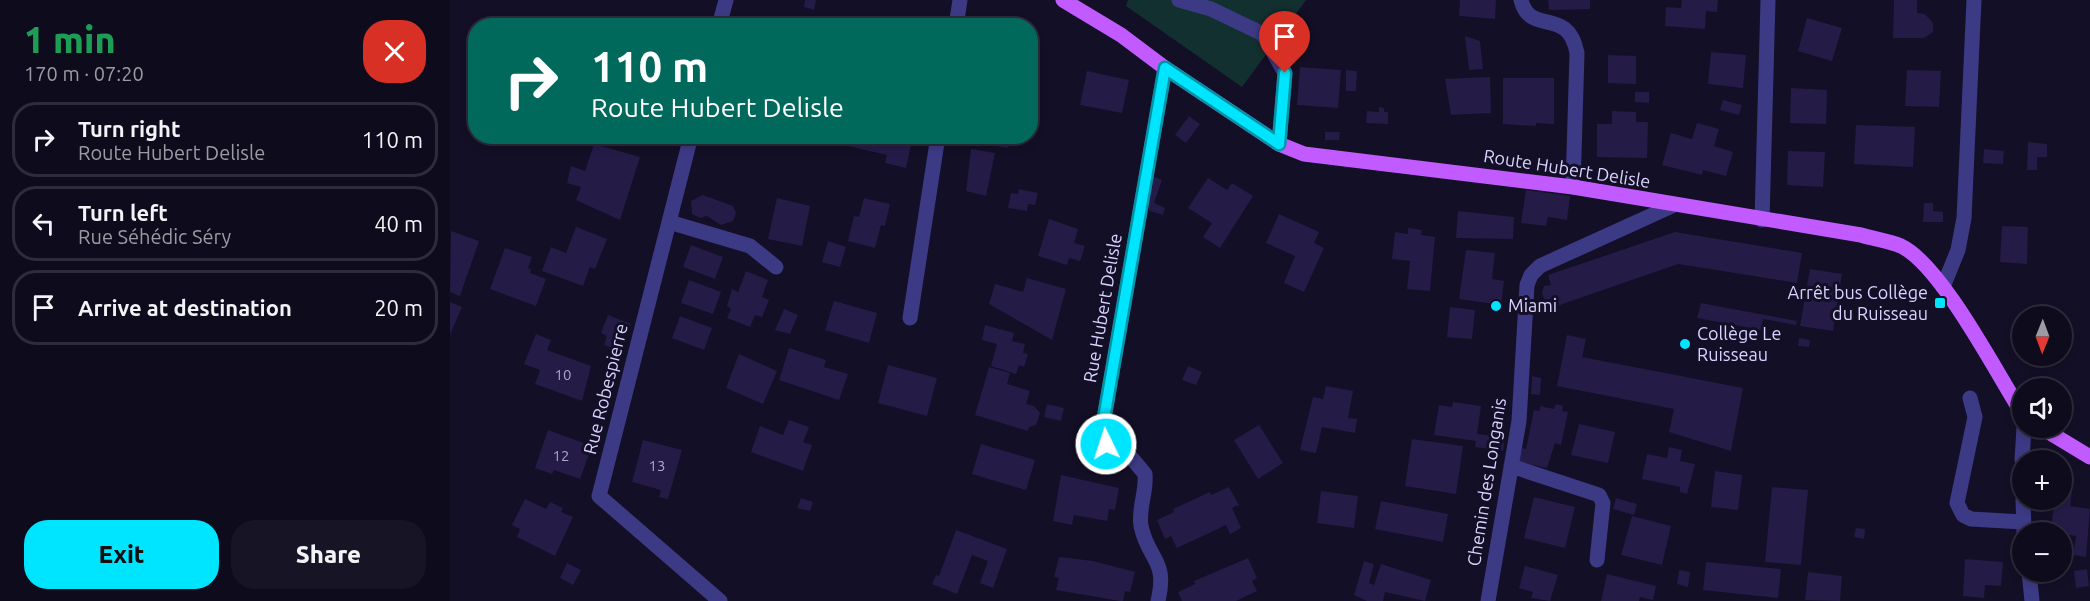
<!DOCTYPE html>
<meta charset="utf-8">
<style>
body{margin:0;font-family:Ubuntu,sans-serif;background:#171425;color:#f1f3f6;height:100vh;display:flex;flex-direction:column;font-size:22px;white-space:nowrap}
*{box-sizing:border-box;margin:0}
p{font-size:20px;color:#9b9ba3}
.icon{flex:none;width:33px;height:33px;fill:none;stroke:currentColor;stroke-width:2;stroke-linecap:round;stroke-linejoin:round}
.map{position:relative;flex:1;overflow:hidden}
.drawer{display:flex;flex-direction:column;background:#0e0b1c;width:450px}
.drawer>*{flex:none}
.hud{position:absolute;left:18px;top:18px;width:570px;height:126px;border-radius:24px;box-shadow:0 3px 9px #0003,0 0 0 2px #2e2b3b;background:#00695c;color:#fff;overflow:hidden}
.needle{width:39px;rotate:181deg}
.tools{position:absolute;left:1562px;top:306px;display:grid;gap:12px}
.tools a{display:grid;place-items:center;width:60px;height:60px;border-radius:50%;background:#0e0b1c;box-shadow:0 3px 9px #0003,0 0 0 2px #2e2b3b;font-size:30px}
.pin{position:absolute;display:grid;place-items:center;width:51px;height:51px;color:#fff;margin:-62px -26px;border-radius:50% 50% 50% 0;rotate:-45deg;box-shadow:0 0 6px #0007}
.pin .icon{rotate:45deg}
.me{position:absolute;width:66px;margin:-33px;rotate:356deg;stroke-linejoin:round;filter:drop-shadow(0 0 4px #0008)}
.turn{display:flex;align-items:center;gap:21px;height:126px;padding:0 24px;font-size:27px}
.turn .icon{width:78px;height:78px;stroke-width:2.5}
.turn b{display:block;font-size:42px;line-height:51px}
.round{display:grid;place-items:center;flex:none;width:63px;height:63px;border-radius:24px;background:#171425}
.head{display:flex;align-items:center;justify-content:space-between;height:102px;padding:0 24px}
h1{font-size:36px;font-weight:800;line-height:45px;color:#1e9e55}
.button{display:flex;gap:12px;margin-top:auto;padding:12px 24px}
.button a{flex:1;height:69px;border-radius:24px;background:#00e5ff;color:#111;font-size:24px;font-weight:800;line-height:69px;text-align:center}
.button a+a{background:#171425;color:#f1f3f6}
ul{padding:0;list-style:none}
li{display:flex;align-items:center;gap:18px;height:75px;margin:0 12px 9px;padding:0 12px;border:3px solid #2e2b3b;border-radius:24px}
li div{flex:1}
li b{display:block;font-size:22px}
li em{font-style:normal}
main{display:flex;flex:1;min-height:0}
.map>svg:first-child{display:block}
.green{fill:#12302f}
.building{fill:#241b47}
.lines{fill:none;stroke-linecap:round;stroke-linejoin:round}
.minor{stroke:#3d3a85;stroke-width:15}
.major{stroke:#c25bff;stroke-width:15}
.route-casing{stroke:#0095a6;stroke-width:15}
.route{stroke:#00e5ff;stroke-width:10}
.poi-dot{fill:#00e5ff;stroke:#130f26;stroke-width:2}
.labels{text-anchor:middle;stroke-width:6;stroke-linejoin:round;paint-order:stroke}
.number-label{font-size:15px;fill:#aca6d1}
.street-label{font-size:18px;fill:#d9d4ff;stroke:#130f26}
.poi-label{font-size:18px;fill:#d9d4ff;stroke:#130f26;text-anchor:start}
</style>
<main>
<section class="drawer">
<div class="head"><div><h1>1 min</h1><p>170 m · 07:20</p></div><a class="round" style="background:#d93025;color:#fff"><svg class="icon" aria-label="close" viewBox="0 0 24 24"><path d="M6 6l12 12M18 6L6 18"/></svg></a></div>
<ul>
<li><svg class="icon" aria-label="right" viewBox="0 0 24 24"><path d="M7 20v-9h11M14 6l5 5-5 5"/></svg><div><b>Turn right</b><p>Route Hubert Delisle</p></div><em>110 m</em></li>
<li><svg class="icon" aria-label="left" viewBox="0 0 24 24"><path d="M17 20v-9H6M10 6l-5 5 5 5"/></svg><div><b>Turn left</b><p>Rue Séhédic Séry</p></div><em>40 m</em></li>
<li><svg class="icon" aria-label="arrive" viewBox="0 0 24 24"><path d="M6 21V4h12l-3 4 3 4H6"/></svg><div><b>Arrive at destination</b></div><em>20 m</em></li>
</ul>
<div class="button"><a>Exit</a><a>Share</a></div>
</section>
<div class="map">
<svg width="1640" height="601" viewBox="0 0 1640 601">
<rect width="100%" height="100%" fill="#130f26"/>
<path class="green" d="M678 0H856L792 87 676 6Z"/>
<path class="building" d="M355 0H366L364 10 354 7Z
M1010 0H1046L1045 19 1009 16Z
M1098 0H1140V9L1099 10Z
M1232 0H1268L1267 12 1256 11 1255 29 1215 26 1216 7 1231 8Z
M1444 0H1467V13L1475 14 1483 23V32L1474 38H1443Z
M1357 18 1392 28 1382 61 1348 51Z
M1015 36 1030 41 1033 69 1019 70Z
M1261 52 1296 55 1293 88 1258 84Z
M1158 55 1186 56V84L1158 83Z
M850 67 891 70 888 108 847 105Z
M896 70 907 71 906 91H896Z
M1457 70 1491 71 1489 107 1455 106Z
M637 71 679 80 672 113 630 105Z
M1040 77 1041 113 1001 115 995 79Z
M1053 78H1104V124L1086 123V126L1053 124Z
M1341 88 1377 90 1376 124 1340 123Z
M1185 92H1199V103L1185 102Z
M1273 100 1292 105 1289 115 1270 110Z
M929 107 934 108V112H938V124L916 123 917 111 929 112Z
M1162 111 1186 112V122H1198L1197 158 1147 157V124H1162Z
M739 116 750 124 736 143 725 135Z
M1247 123 1269 129 1264 146 1283 152 1276 176 1253 170 1252 175 1212 165 1221 133 1242 139Z
M1406 125 1465 127 1463 167 1404 164Z
M875 132H890L889 140H875Z
M400 136H463L456 168 435 163 437 155 398 146Z
M519 136H560L558 148 518 141Z
M1578 142 1597 144V157H1587V170H1577Z
M144 144 190 157 170 220 126 200 131 187 117 183 121 166 135 171Z
M521 149 545 153 536 196 516 191Z
M1534 149 1554 151 1553 164 1533 163Z
M1338 151 1375 152 1373 187 1337 185Z
M702 176 712 180 704 203 715 208 713 215 700 211 692 203Z
M758 178 777 190 782 183 803 196 770 248 753 237 762 223 738 208Z
M569 189 588 193 585 205 578 204 577 211 558 208 561 193 568 194Z
M1076 190 1120 196 1117 220 1098 217 1096 226 1071 223Z
M253 195 283 206 286 213 283 221 271 225 257 216 250 218 242 214 241 201Z
M327 198 360 206 352 246 318 239Z
M414 198 440 204 435 226 431 225 425 248 398 241 404 216 409 217Z
M1474 203H1483V211L1493 212V222H1473Z
M1008 211 1064 217 1063 239 1006 238Z
M829 214 869 232 864 243 874 248 854 292 834 283 845 256 816 243Z
M599 219 628 229 624 243 635 246 630 261 619 258 617 265 588 256Z
M1552 226 1578 227 1577 264 1550 262Z
M126 227 157 239 145 269 140 267 133 286 92 271 101 247 116 253Z
M958 228 972 230 971 235 985 237 980 291 957 289 960 261 942 259 945 232 958 234Z
M1 231 29 241 10 296 0 292Z
M1225 232 1352 253 1347 283 1228 264 1107 306V303L1097 307 1092 293 1094 286 1101 285 1098 275Z
M378 241 396 247 390 267 372 262Z
M241 245 273 257 265 279 233 267Z
M55 248 82 257 78 268 81 270 80 273 96 279 86 306 40 289Z
M1016 250 1045 253 1042 279 1054 281 1051 305 1009 299Z
M1360 269 1392 274 1383 331 1350 326Z
M296 271 318 280 312 297 319 300 312 317 305 315 300 327 277 318 281 309 277 306 282 289 288 292Z
M577 278 616 289 602 340 539 304 545 284 573 292Z
M239 280 271 292 263 314 231 303Z
M384 301 427 313 419 343 375 330Z
M0 302 12 307 0 335Z
M1251 303 1347 321 1346 325 1313 319 1311 330 1247 318Z
M1000 307 1025 310 1022 339 997 337Z
M334 309 348 315 340 334 325 330Z
M158 315 181 324 170 351 154 345 157 336 151 333Z
M230 316 262 328 254 350 222 338Z
M535 325 564 333 562 341 575 344 573 353 578 354 574 367 569 365 566 374 541 366 547 344 532 340Z
M86 334 101 340 97 350 141 366 132 401 85 384 90 370 74 364Z
M1117 335 1136 339 1132 357 1293 388 1281 451 1219 432 1224 409 1107 386Z
M1349 338 1360 340 1359 347 1348 346Z
M339 348 376 360 374 367 398 374 389 400 329 380Z
M289 354 327 371 313 404 276 388Z
M438 365 487 378 477 416 428 403Z
M738 366 752 372 746 385 732 380Z
M539 367 560 373 557 384 580 391 576 404 584 406 590 413 586 425 579 427 578 431 525 415Z
M1082 376 1091 378 1090 395 1081 394Z
M876 386 903 391 898 418 907 419 905 433 872 427 866 453 850 450 863 397 873 399Z
M1003 402 1031 406 1027 434 1055 437 1053 451 1025 447 1026 441 984 435 989 405 1002 407Z
M597 404 614 408 611 421 594 417Z
M1106 404 1113 406 1112 411 1118 412 1111 445 1105 443 1097 468 1069 462 1072 448 1076 449 1084 410 1090 411V406L1104 409Z
M339 420 359 427 353 442 362 445 353 471 301 452 310 426 333 435Z
M1129 424 1165 432 1158 463 1121 455Z
M809 425 833 463 808 479 784 440Z
M98 430 142 446 130 479 104 470 102 474 85 468Z
M962 439 1013 446 1006 494 955 486Z
M193 440 232 450 218 499 209 497 211 490 182 482Z
M531 444 585 460 576 490 522 474Z
M1219 447 1232 450 1230 461 1245 464 1237 494 1230 492V487L1192 479 1197 454 1217 458Z
M1265 471 1292 475 1288 510 1261 507Z
M611 475 669 488 665 510 659 509 657 521 624 515 622 525 603 521Z
M779 487 789 505 782 508 791 528 780 534 776 525 727 548 721 536 715 539 707 520 724 512 723 509 760 492 761 495Z
M1322 487 1358 490 1351 565 1315 562Z
M871 491 908 496 904 528 867 523Z
M1611 491 1622 493 1620 506 1640 509 1636 557 1623 555 1626 536 1600 532 1605 500H1611Z
M1084 497 1125 507 1115 548 1074 538Z
M351 498 363 502 360 511 347 508Z
M1166 498 1187 504 1184 515 1163 509Z
M75 499 96 509 100 502 113 508 111 512 123 517 105 556 67 537 70 529 62 525Z
M931 501 998 514 993 542 925 529Z
M1182 516 1221 526 1212 565 1171 555Z
M1406 528 1415 529 1414 539 1404 537Z
M506 530 557 549 543 588 530 583 538 561 522 555 507 594 482 584 486 575 489 576Z
M609 557 643 561 685 572 680 592 675 591 673 601H670L606 590 609 578 604 577Z
M798 558 807 578 802 581 807 591 786 601H732L728 592 745 584 744 581Z
M1515 559 1553 562 1551 586 1535 585 1534 598 1513 596Z
M914 561 924 564 919 583 924 585 931 564 981 580 975 601 935 592 933 601H917L904 595Z
M1256 562 1331 569 1328 598 1253 590Z
M117 563 131 570 123 585 110 578Z
M1075 566 1108 575 1100 601 1081 598 1083 592 1069 588Z
M1637 569 1639 586 1626 588 1624 571Z
M1229 570 1240 572 1238 587 1227 584Z
M1358 572 1392 576 1390 601 1355 600Z
M1157 574 1206 586 1203 600 1190 597 1189 601H1151Z"/>
<g class="lines">
<path class="minor" d="M729 0 761 9 813 34 835 73 829 144
M1071 0C1080 37 1118 5 1127 53L1123 187
M269 26 276 0
M506 26 510 0
M241 136 149 496 270 601
M1312 220 1318 0
M219 222 300 246 326 267
M1493 287 1508 250 1514 218 1524 0
M460 318 488 136
M1520 398 1525 417 1507 503 1513 515 1521 519 1573 522
M1572 460 1574 428
M1061 466 1149 495 1153 503 1147 560
M1573 500 1574 532
M1579 572 1582 601
M708 601C718 559 698 560 691 526 688 508 697 491 695 474L680 456 661 449 652 430 715 68
M1038 601 1069 421 1077 285 1081 275 1090 266 1222 206"/>
<path class="major" d="M613 0 671 35 715 68 829 144 854 154 1123 187 1411 235C1424 239 1439 241 1451 246 1491 265 1546 372 1572 413
M1592 428 1640 457"/>
</g>
<g class="lines">
<defs>
<path id="route" d="M656 444 652 430 715 68 829 144 835 73"/>
</defs>
<use href="#route" class="route-casing"/>
<use href="#route" class="route"/>
</g>
<g class="poi-dot">
<rect x="1484" y="297" width="12" height="12" rx="3"/>
<circle cx="1046" cy="306" r="6"/>
<circle cx="1235" cy="344" r="6"/>
</g>
<g class="labels">
<g class="number-label">
<text x="113" y="380">10</text>
<text x="111" y="461">12</text>
<text x="207" y="471">13</text>
</g>
<g class="street-label">
<text transform="translate(1117 169) rotate(9)" y="6">Route Hubert Delisle</text>
<text transform="translate(653 308) rotate(-80)" y="6">Rue Hubert Delisle</text>
<text transform="translate(156 389) rotate(-76)" y="6">Rue Robespierre</text>
<text transform="translate(1037 482) rotate(-81)" y="6">Chemin des Longanis</text>
</g>
<g class="poi-label">
<text x="1478" y="299" text-anchor="end">Arrêt bus Collège<tspan x="1478" dy="21">du Ruisseau</tspan></text>
<text x="1058" y="312">Miami</text>
<text x="1247" y="340">Collège Le<tspan x="1247" dy="21">Ruisseau</tspan></text>
</g>
</g>
</svg>
<div class="tools">
<a><svg class="needle" viewBox="-14 -14 28 28"><path d="M0-13l5 13h-10z" fill="#e53935"/><path d="M0 13l5-13h-10z" fill="#9b9ba3"/></svg></a>
<a><svg class="icon" aria-label="sound" viewBox="0 0 24 24"><path d="M4 9h4l5-4v14l-5-4H4zM17 9q2 3 0 6"/></svg></a>
<a>+</a>
<a>−</a>
</div>
<div class="pin" style="left:835px;top:73px;background:#d93025"><svg class="icon" aria-label="arrive" viewBox="0 0 24 24"><path d="M6 21V4h12l-3 4 3 4H6"/></svg></div>
<svg class="me" style="left:656px;top:444px" viewBox="-20 -20 40 40"><circle r="17" fill="#00e5ff" stroke="#fff" stroke-width="3"/><path d="M0-11L8 9 0 5-8 9z" fill="#fff"/></svg>
<div class="hud">
<div class="turn"><svg class="icon" aria-label="right" viewBox="0 0 24 24"><path d="M7 20v-9h11M14 6l5 5-5 5"/></svg><div><b>110 m</b>Route Hubert Delisle</div></div>
</div>
</div>
</main>
